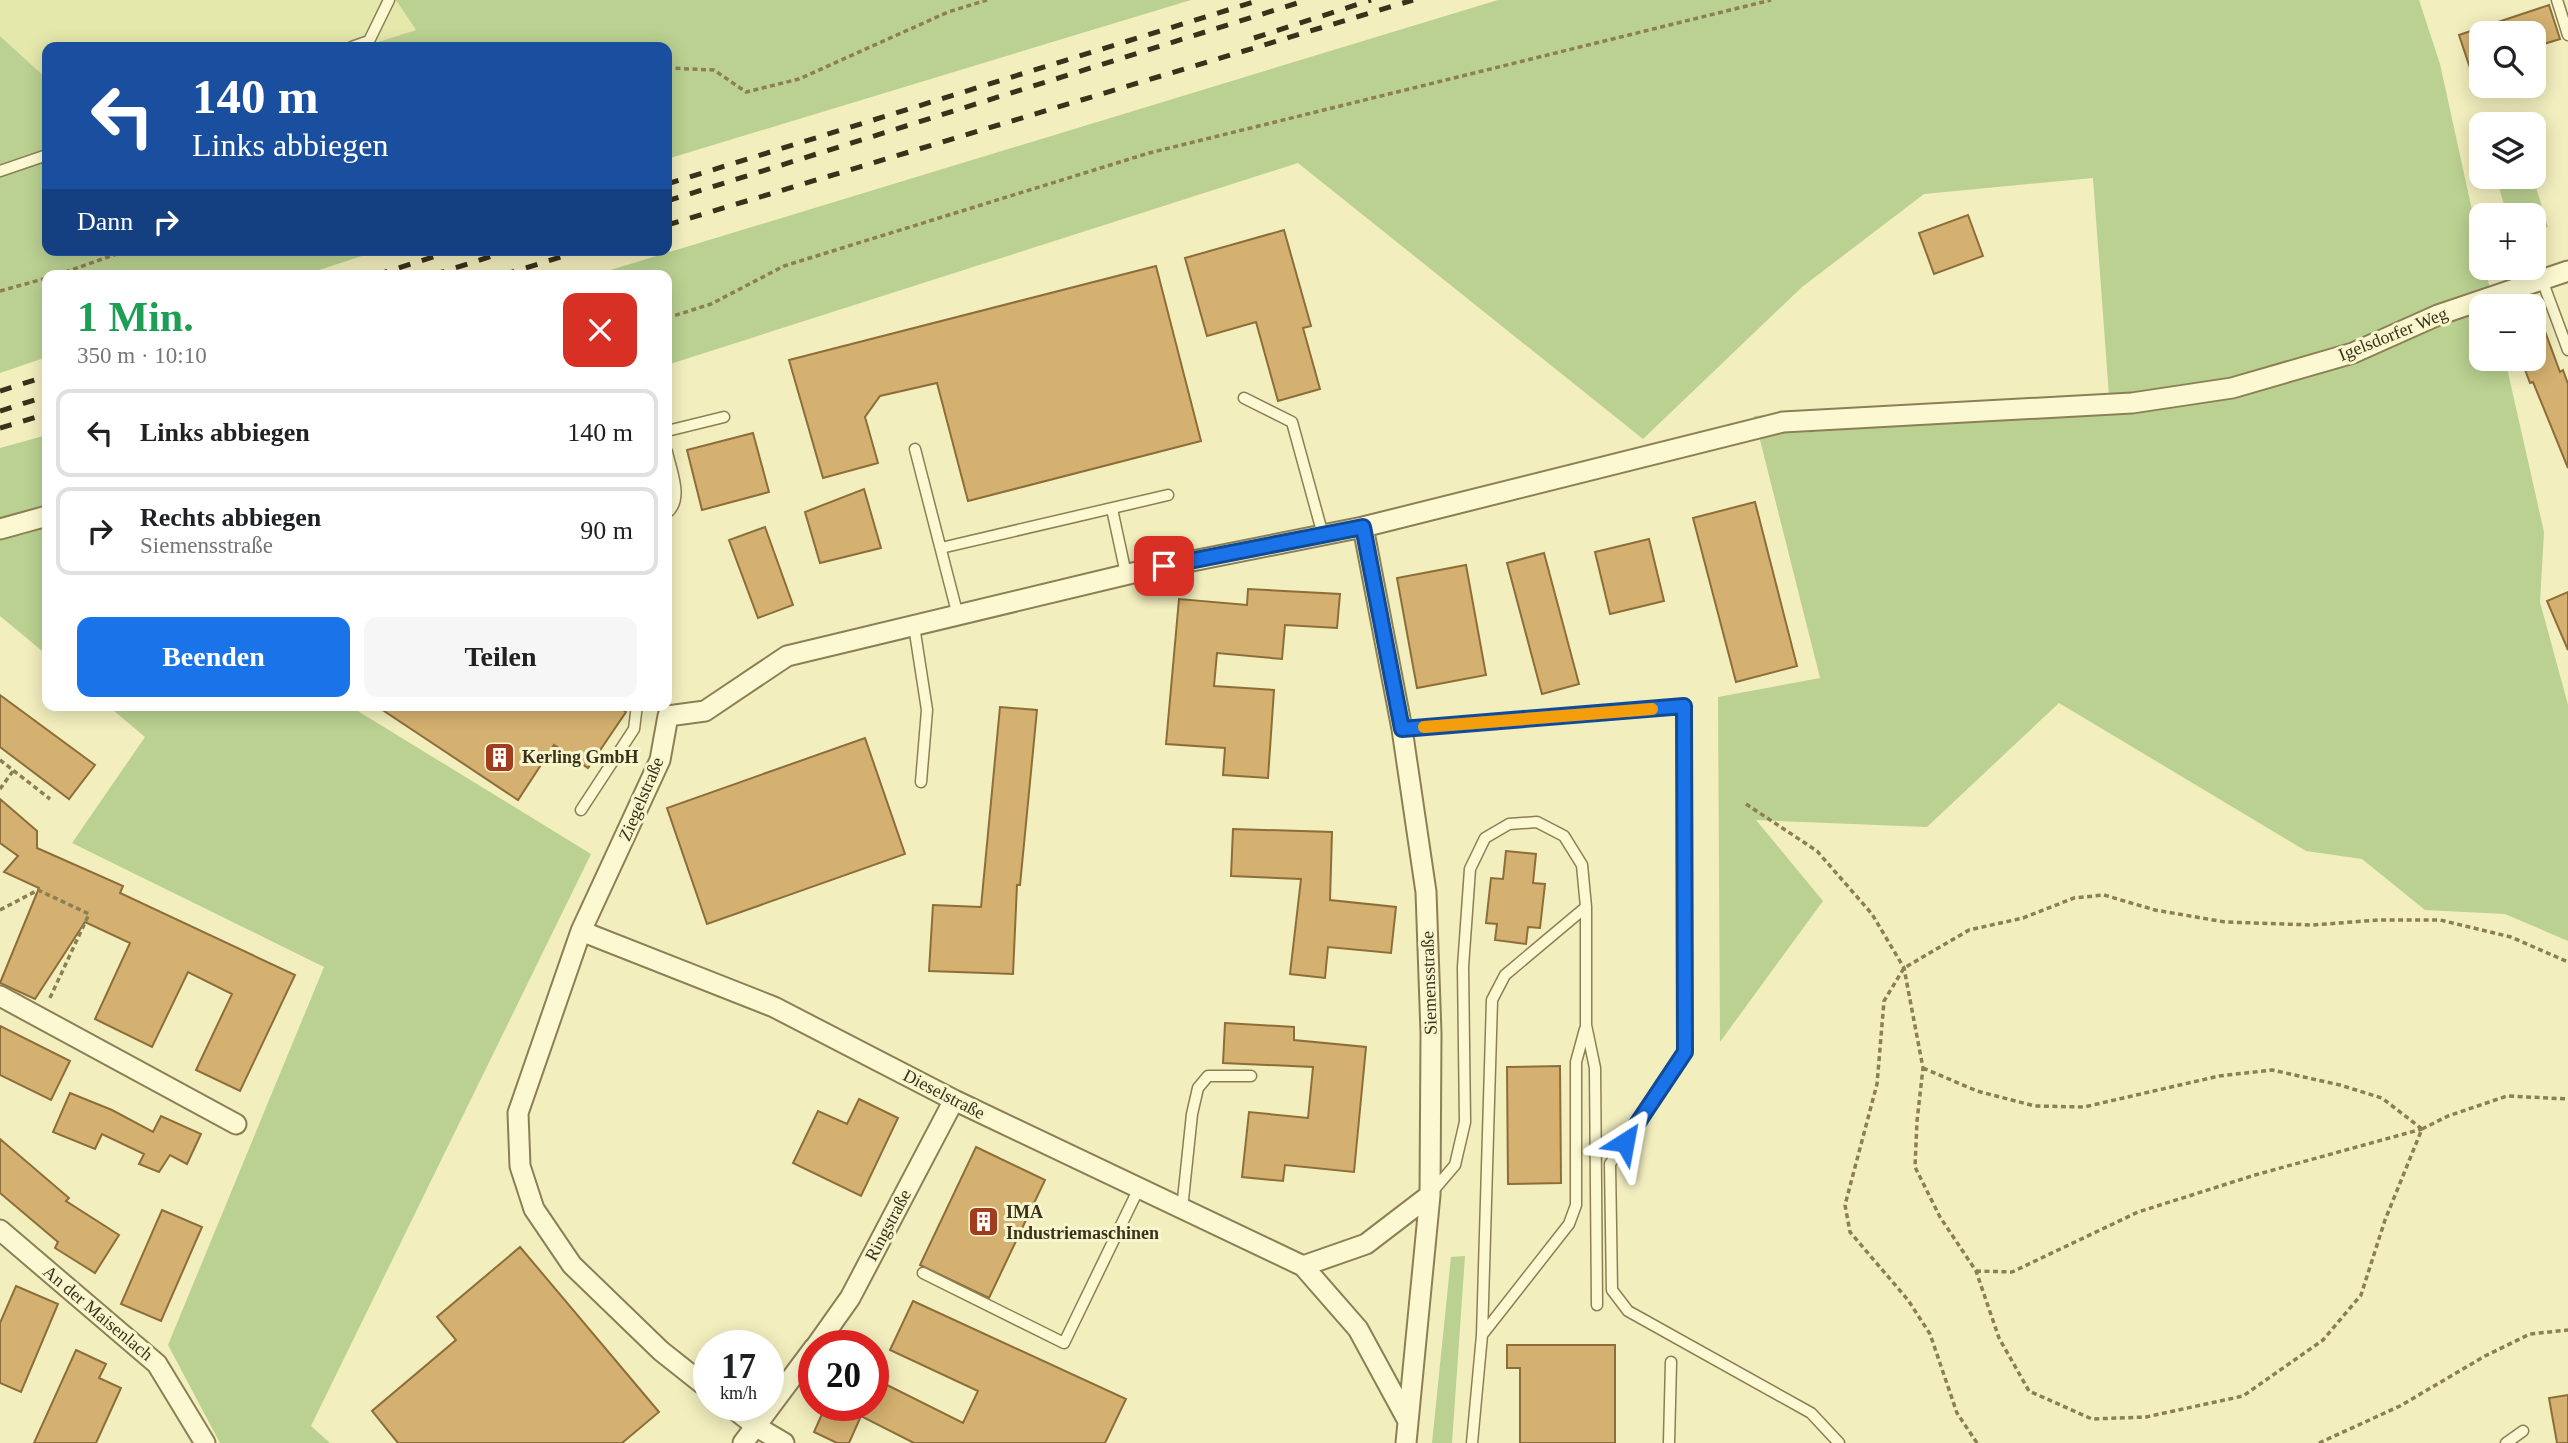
<!DOCTYPE html>
<html lang="de">
<meta charset="utf-8">
<style>
body{margin:0;font-family:"Times New Roman",serif;background:#f6f6f6;color:#202124;height:100vh;display:flex;flex-direction:column;font-size:26px;white-space:nowrap}
*{box-sizing:border-box;margin:0}
p{font-size:23px;color:#757577}
.icon{flex:none;width:38px;height:38px;fill:none;stroke:currentColor;stroke-width:2;stroke-linecap:round;stroke-linejoin:round}
.map{position:relative;flex:1;overflow:hidden}
.drawer{position:absolute;left:42px;top:270px;width:630px;height:441px;display:flex;flex-direction:column;background:#fff;border-radius:14px;box-shadow:0 4px 18px #0003}
.drawer>*{flex:none}
.hud{position:absolute;left:42px;top:42px;width:630px;height:214px;border-radius:14px;box-shadow:0 4px 18px #0003;background:#1a4fa0;color:#fff;overflow:hidden}
.tools{position:absolute;left:2469px;top:21px;display:grid;gap:14px}
.tools a{display:grid;place-items:center;width:77px;height:77px;border-radius:14px;background:#fff;box-shadow:0 4px 18px #0003;font-size:35px}
.speed{position:absolute;left:693px;top:1330px;display:flex;gap:14px;font-size:35px;font-weight:700;text-align:center}
.speed>*{display:grid;place-content:center;width:91px;height:91px;border-radius:50%;background:#fff;box-shadow:0 4px 18px #0003;line-height:1}
.speed small{font-size:18px;font-weight:400}
.speed .limit{border:10px solid #d22;background:#fff;color:#111}
.pin{position:absolute;display:grid;place-items:center;width:60px;height:60px;color:#fff;margin:-30px;border-radius:14px;box-shadow:0 4px 10px #0006}
.me{position:absolute;width:77px;margin:-38px;rotate:34deg;stroke-linejoin:round;filter:drop-shadow(0 0 5px #0008)}
.turn{display:flex;align-items:center;gap:24px;height:147px;padding:0 35px;font-size:32px}
.turn .icon{width:91px;height:91px;stroke-width:2.5}
.turn b{display:block;font-size:49px;line-height:60px}
.then{display:flex;align-items:center;height:66px;padding:0 35px;background:#0003;gap:14px;font-size:26px}
.round{display:grid;place-items:center;flex:none;width:74px;height:74px;border-radius:14px;background:#f6f6f6}
.overview{display:flex;align-items:center;justify-content:space-between;height:119px;padding:0 35px}
h1{font-size:42px;font-weight:700;line-height:52px;color:#1e9e55}
.cta{display:flex;gap:14px;margin-top:auto;padding:14px 35px}
.cta a{flex:1;height:80px;border-radius:14px;background:#1a73e8;color:#fff;font-size:28px;font-weight:700;line-height:80px;text-align:center}
.cta a+a{background:#f6f6f6;color:#202124}
ul{padding:0;list-style:none}
li{display:flex;align-items:center;gap:21px;height:88px;margin:0 14px 10px;padding:0 21px;border:4px solid #e0e0e0;border-radius:14px}
li div{flex:1}
li b{display:block;font-size:26px}
li em{font-style:normal}
.map>svg:first-child{display:block}
.farmland{fill:#e4e8ab}
.green{fill:#bad191}
.building{fill:#d4b170;stroke:#8d6e39;stroke-width:2}
.lines{fill:none;stroke-linecap:round;stroke-linejoin:round}
.lane-casing{stroke:#8c7f55;stroke-width:13}
.street-casing{stroke:#8c7f55;stroke-width:23}
.path{stroke:#8c7f55;stroke-width:3.5;stroke-dasharray:5 3.5;stroke-linecap:butt}
.lane{stroke:#fcf9d2;stroke-width:10}
.street{stroke:#fcf9d2;stroke-width:19}
.rail{stroke:#3a311b;stroke-width:5;stroke-dasharray:12 12;stroke-linecap:butt}
.route-casing{stroke:#114b97;stroke-width:18}
.route{stroke:#1a73e8;stroke-width:12}
.slow{stroke:#f59e0b;stroke-width:12}
.labels{text-anchor:middle;stroke-width:6;stroke-linejoin:round;paint-order:stroke}
.street-label{font-size:18px;fill:#3a311b;stroke:#f9f6ce}
.poi-label{font-size:18px;font-weight:bold;fill:#3a311b;stroke:#f9f6ce;text-anchor:start}
</style>
<div class="map">
<svg width="2568" height="1443" viewBox="0 0 2568 1443">
<rect width="100%" height="100%" fill="#f2eebe"/>
<path class="farmland" d="M0 0H396L416 30 362 47H47V79L0 36Z"/>
<path class="green" d="M396 0H1191L667 159V47H362L416 30Z
M1498 0H2419L2440 64 2481 251 2482 268H2485L2494 306H2482V359H2505L2544 532 2540 602 2568 705V941L2505 914 2425 910 2362 859 2306 851 2059 703 1927 827 1756 820 1823 901 1720 1042 1718 697 1820 678 1754 416 2109 396 2093 178 1924 194 1802 287 1643 439 1298 163 667 365V275H594Z
M0 36 47 79V250H380L304 275H47V357L0 373Z
M2496 177H2533L2548 227 2534 231V215H2507Z
M47 435V655L0 616V448Z
M107 705H348L591 854 311 1426 330 1443H220L168 1345 324 967 72 843 145 737Z
M1465 1256 1452 1443H1432L1451 1257Z"/>
<path class="building" d="M2549 5 2560 39 2534 47V33H2482V92H2478L2459 35Z
M1968 215 1983 256 1934 274 1919 233Z
M1284 230 1311 326 1303 328 1320 389 1278 401 1256 322 1207 336 1185 258Z
M1156 266 1201 441 968 501 937 383 880 396 865 417 878 463 823 478 789 360Z
M2536 307 2560 372 2563 370 2568 384V468L2533 382 2530 383 2521 359H2534Z
M753 433 769 492 702 510 687 450Z
M864 489 881 548 820 563 805 512Z
M1755 502 1797 666 1736 682 1693 518Z
M765 527 793 605 758 618 729 540Z
M1649 539 1664 601 1610 614 1595 552Z
M1544 553 1579 684 1542 694 1507 563Z
M1466 565 1486 675 1417 688 1397 578Z
M1248 589 1340 594 1337 628 1285 625 1282 659 1217 653 1214 686 1274 690 1268 778 1223 775 1225 748 1166 744 1179 599 1247 605Z
M2568 592V650L2547 601Z
M0 695 95 765 69 799 0 747Z
M375 705H615L626 712 588 768 554 745 518 800Z
M1000 707 1037 710 1020 885H1017L1013 974 929 971 933 905 981 907Z
M865 738 905 854 707 924 667 808Z
M0 799 37 831V848L123 886 120 893 295 975 240 1091 196 1070 232 994 188 972 152 1047 95 1019 130 943 85 922 35 999 0 983 39 888 4 872 18 856 0 843Z
M1233 829 1332 832 1330 900 1396 907 1391 953 1328 947 1325 978 1290 974 1301 879 1231 876Z
M1506 851 1536 854 1533 883 1545 884 1540 928 1528 927 1526 944 1495 940 1497 924 1486 923 1491 878 1503 879Z
M1225 1023 1294 1027V1040L1366 1047 1354 1172 1285 1165 1283 1181 1242 1177 1249 1112 1308 1118 1313 1067 1223 1063Z
M0 1026 70 1061 51 1100 0 1075Z
M1560 1066 1561 1183 1508 1184 1507 1067Z
M70 1093 112 1110 153 1132 161 1116 201 1134 187 1164 170 1155 159 1172 139 1164 144 1154 102 1134 95 1149 53 1132Z
M859 1099 898 1118 861 1196 793 1163 818 1111 847 1124Z
M0 1139 69 1198 66 1201 119 1235 95 1273 55 1248 58 1242 0 1193Z
M976 1147 1045 1180 989 1298 920 1265Z
M162 1210 202 1227 161 1321 121 1304Z
M520 1247 659 1412 622 1443H398L372 1411 456 1340 437 1317Z
M16 1286 58 1304 21 1392 0 1383V1323Z
M913 1301 1126 1399 1105 1443H914L861 1416 849 1443H837L814 1432 826 1405H873V1384L881 1388 883 1383 963 1423 978 1391 890 1350Z
M1507 1345H1615V1443H1520V1368H1507Z
M76 1350 106 1364 99 1378 121 1388 96 1443H34Z
M2568 1395V1443H2557L2549 1398Z"/>
<g class="lines">
<defs>
<path id="lane" d="M2557 0 2568 35
M352 47 369 41 389 0
M0 171 47 155
M2542 280 2568 350
M1244 398 1292 422 1323 535
M667 431 724 417
M915 449 958 616
M667 452C671 471 684 499 667 513
M1112 509 1126 574
M941 548 1168 495
M914 626 927 710 921 782
M1402 729 1684 707 1685 1052 1610 1164 1612 1290 1628 1311 1811 1413 1839 1443
M581 810 634 729 637 705
M1432 1192 1455 1165 1465 1122 1463 967 1470 869 1485 838 1509 824 1537 822 1564 836 1582 865 1586 907V1025L1595 1068 1597 1305
M1182 1209 1192 1114 1198 1088 1208 1076H1251
M923 1273 1064 1343 1139 1188
M1482 1335 1492 1000 1505 975 1586 907
M1472 1443 1482 1335 1569 1224 1576 1205V1062L1585 1029
M1669 1443 1671 1362
M2506 1443 2523 1431"/>
<path id="street" d="M1363 527 1402 729 1426 892 1431 1033 1430 1195 1406 1443
M0 529 47 516
M581 931 774 1007 954 1100 1303 1266 1366 1244 1430 1195
M0 996 236 1124
M0 1230 157 1364 205 1443
M1303 1266 1358 1329 1408 1421
M816 1346 850 1298 954 1100
M709 1389 661 1351 572 1265 534 1209 520 1166 518 1113 581 931 660 760 668 716 705 711 787 656 1137 572 1363 527 1783 422 2132 403 2232 388 2353 353 2438 315 2568 271
M729 1405 757 1427 784 1443
M743 1443 814 1348"/>
</defs>
<use href="#lane" class="lane-casing"/>
<use href="#street" class="street-casing"/>
<path class="path" d="M667 68 714 70 746 92 799 79 948 12 987 0
M57 275 128 250
M0 291 47 278
M667 318 711 304 784 266 1149 153 1771 0
M0 760 50 799
M0 789 13 771
M1746 804 1817 851 1872 914 1904 968 1923 1068 1917 1121 1915 1167 1940 1217 1976 1271 1999 1338 2029 1391 2092 1419 2146 1417 2243 1396 2323 1340 2361 1295 2385 1220 2422 1129 2448 1116 2507 1096 2568 1099
M0 910 38 890 89 914 49 1000
M1923 1068 1977 1091 2035 1106 2084 1107 2219 1076 2272 1070 2340 1085 2382 1098 2422 1129
M1976 1271 2012 1272 2138 1212 2255 1175 2422 1129
M1977 1443 1957 1413 1930 1334 1908 1300 1850 1232 1845 1205 1877 1084 1884 1001 1904 968 1969 930 2023 918 2074 898 2104 895 2155 910 2225 922 2313 925 2378 920H2440L2511 937 2568 962
M2319 1443 2400 1406 2485 1356 2530 1334 2568 1330"/>
<use href="#lane" class="lane"/>
<use href="#street" class="street"/>
<path class="rail" d="M1254 38 1371 0
M667 184 1260 0
M667 201 1307 0
M667 225 1413 0
M376 275 455 250
M433 275 511 250
M503 275 583 250
M0 391 47 376
M0 411 47 396
M0 428 47 414"/>
</g>
<g class="lines">
<defs>
<path id="route" d="M1164 566 1363 527 1402 729 1684 706 1685 1052 1625 1142"/>
</defs>
<use href="#route" class="route-casing"/>
<use href="#route" class="route"/>
<path class="slow" d="M1424 727 1652 709"/>
</g>
<defs>
<symbol id="building-square" viewBox="-11 -11 22 22"><rect x="-9" y="-9" width="18" height="18" rx="4" fill="#a13d1f" stroke="#f9f6ce"/><path d="M-4-6H4V6H1V3H-1V6H-4ZM-2.5-4.3h1.7v1.8h-1.7ZM.8-4.3h1.7v1.8H.8ZM-2.5-1h1.7V.8h-1.7ZM.8-1h1.7V.8H.8Z" fill="#fff"/></symbol>
</defs>
<g fill-rule="evenodd">
<use href="#building-square" x="482" y="740" width="35" height="35"/>
<use href="#building-square" x="966" y="1204" width="35" height="35"/>
</g>
<g class="labels">
<g class="street-label">
<text transform="translate(2393 334) rotate(-22)" y="6">Igelsdorfer Weg</text>
<text transform="translate(641 799) rotate(-67)" y="6">Ziegelstraße</text>
<text transform="translate(1429 983) rotate(-92)" y="6">Siemensstraße</text>
<text transform="translate(944 1094) rotate(27)" y="6">Dieselstraße</text>
<text transform="translate(888 1225) rotate(-62)" y="6">Ringstraße</text>
<text transform="translate(98 1313) rotate(40)" y="6">An der Maisenlach</text>
</g>
<g class="poi-label">
<text x="522" y="763">Kerling GmbH</text>
<text x="1006" y="1218">IMA<tspan x="1006" dy="21">Industriemaschinen</tspan></text>
</g>
</g>
</svg>
<div class="tools">
<a><svg class="icon" aria-label="search" viewBox="0 0 24 24"><circle cx="10" cy="10" r="6"/><path d="M15 15l6 6"/></svg></a>
<a><svg class="icon" aria-label="layers" viewBox="0 0 24 24"><path d="M12 4l9 5-9 5-9-5zM3 14l9 5 9-5"/></svg></a>
<a>+</a>
<a>−</a>
</div>
<div class="speed"><div>17<small>km/h</small></div><div class="limit">20</div></div>
<div class="pin" style="left:1164px;top:566px;background:#d93025"><svg class="icon" aria-label="arrive" viewBox="0 0 24 24"><path d="M6 21V4h12l-3 4 3 4H6"/></svg></div>
<svg class="me" style="left:1625px;top:1142px" viewBox="-20 -20 40 40"><path d="M0-17L14 15 0 8-14 15z" fill="#1a73e8" stroke="#fff" stroke-width="4"/></svg>
<div class="hud">
<div class="turn"><svg class="icon" aria-label="left" viewBox="0 0 24 24"><path d="M17 20v-9H6M10 6l-5 5 5 5"/></svg><div><b>140 m</b>Links abbiegen</div></div>
<div class="then">Dann<svg class="icon" aria-label="right" viewBox="0 0 24 24"><path d="M7 20v-9h11M14 6l5 5-5 5"/></svg></div>
</div>
<section class="drawer">
<div class="overview"><div><h1>1 Min.</h1><p>350 m · 10:10</p></div><a class="round" style="background:#d93025;color:#fff"><svg class="icon" aria-label="close" viewBox="0 0 24 24"><path d="M6 6l12 12M18 6L6 18"/></svg></a></div>
<ul>
<li><svg class="icon" aria-label="left" viewBox="0 0 24 24"><path d="M17 20v-9H6M10 6l-5 5 5 5"/></svg><div><b>Links abbiegen</b></div><em>140 m</em></li>
<li><svg class="icon" aria-label="right" viewBox="0 0 24 24"><path d="M7 20v-9h11M14 6l5 5-5 5"/></svg><div><b>Rechts abbiegen</b><p>Siemensstraße</p></div><em>90 m</em></li>
</ul>
<div class="cta"><a>Beenden</a><a>Teilen</a></div>
</section>
</div>
